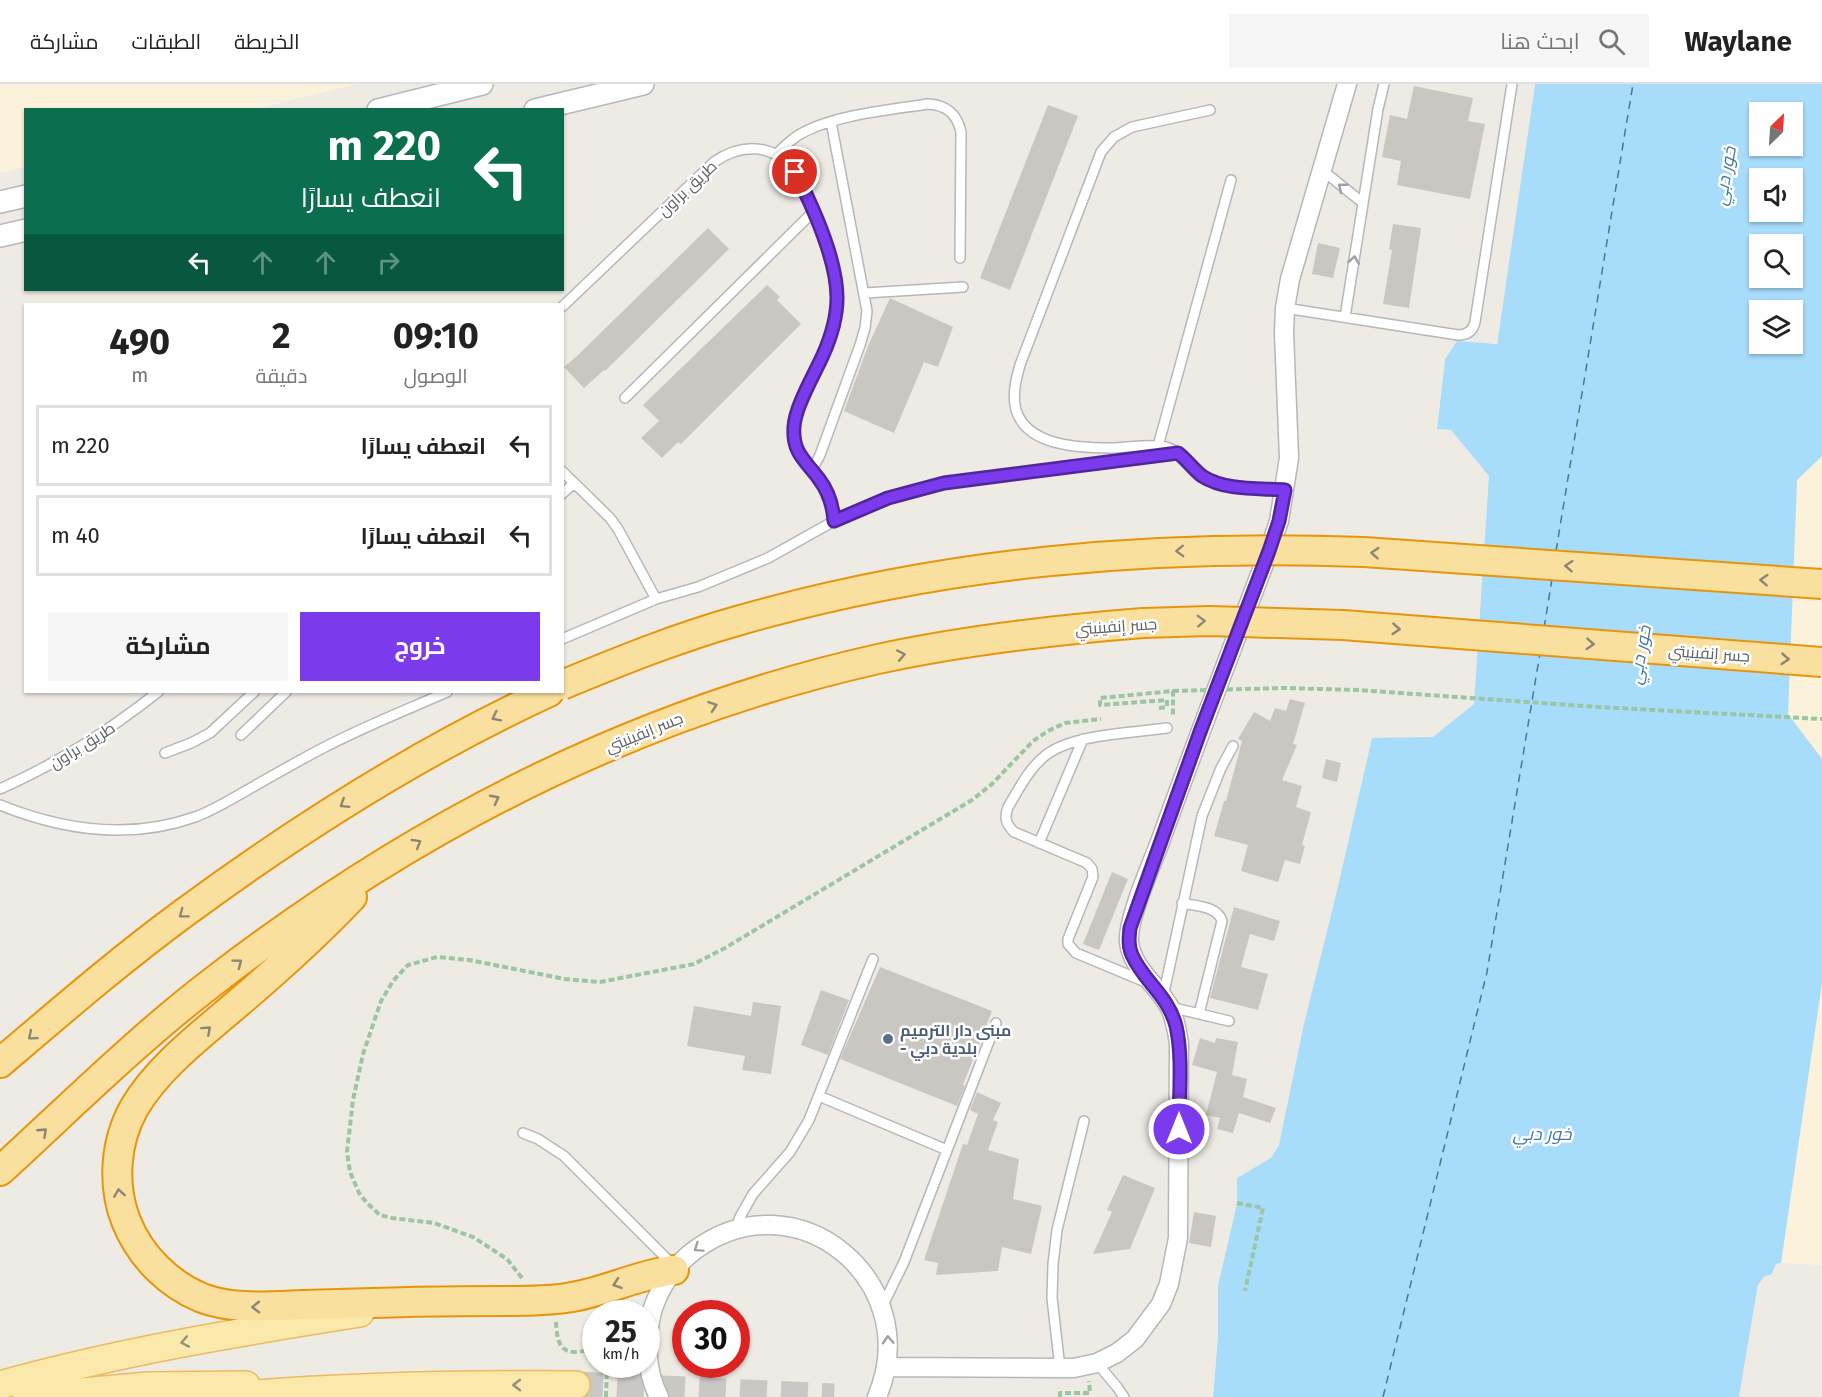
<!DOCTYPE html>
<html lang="ar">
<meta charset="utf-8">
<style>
body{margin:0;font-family:"Fira Sans",Cairo,sans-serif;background:#f6f6f6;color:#222;direction:rtl;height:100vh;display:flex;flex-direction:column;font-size:22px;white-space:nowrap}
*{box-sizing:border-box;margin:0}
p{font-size:20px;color:#767676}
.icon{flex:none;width:33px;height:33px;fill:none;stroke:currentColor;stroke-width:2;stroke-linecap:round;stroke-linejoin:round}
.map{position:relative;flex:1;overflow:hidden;direction:ltr}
.side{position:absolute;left:24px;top:219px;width:540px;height:390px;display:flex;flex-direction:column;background:#fff;border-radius:0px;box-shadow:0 2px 4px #0004;direction:rtl}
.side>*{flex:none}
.guide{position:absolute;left:24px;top:24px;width:540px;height:183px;border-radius:0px;box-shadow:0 2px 4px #0004;direction:rtl;background:#0b6e4f;color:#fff;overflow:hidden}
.needle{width:39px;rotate:25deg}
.controls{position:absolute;left:1749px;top:18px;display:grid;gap:12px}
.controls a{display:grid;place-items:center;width:54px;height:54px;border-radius:0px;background:#fff;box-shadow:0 2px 4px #0004;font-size:30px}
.speed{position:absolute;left:582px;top:1216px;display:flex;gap:12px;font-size:30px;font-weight:700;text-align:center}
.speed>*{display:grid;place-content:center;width:78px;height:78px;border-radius:50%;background:#fff;box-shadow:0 2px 4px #0004;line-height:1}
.speed small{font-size:15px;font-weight:400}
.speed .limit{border:9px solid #d22;background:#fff;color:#111}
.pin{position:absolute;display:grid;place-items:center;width:51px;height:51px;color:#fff;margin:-26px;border:3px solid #fff;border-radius:50%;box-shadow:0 2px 6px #0007}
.me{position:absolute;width:66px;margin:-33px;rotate:0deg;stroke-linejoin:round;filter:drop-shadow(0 0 4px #0008)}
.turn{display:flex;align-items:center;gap:21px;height:126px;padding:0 24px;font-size:27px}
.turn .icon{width:78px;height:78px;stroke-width:2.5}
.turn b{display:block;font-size:42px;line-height:51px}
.lanes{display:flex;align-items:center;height:57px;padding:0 24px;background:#0003;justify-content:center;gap:30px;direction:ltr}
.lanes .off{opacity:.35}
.eta{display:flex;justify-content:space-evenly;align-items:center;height:102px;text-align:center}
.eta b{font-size:36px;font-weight:700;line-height:42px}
.action{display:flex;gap:12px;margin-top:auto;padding:12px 24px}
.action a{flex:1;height:69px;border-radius:0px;background:#7c3aed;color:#fff;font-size:24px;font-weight:700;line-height:69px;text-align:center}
.action a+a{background:#f6f6f6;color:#222}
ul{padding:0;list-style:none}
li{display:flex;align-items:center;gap:18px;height:81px;margin:0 12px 9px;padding:0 12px;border:3px solid #e0e0e0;border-radius:0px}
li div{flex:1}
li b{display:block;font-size:22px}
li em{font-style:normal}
header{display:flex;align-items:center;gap:36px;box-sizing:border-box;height:84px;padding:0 30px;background:#fff;border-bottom:2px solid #e0e0e0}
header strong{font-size:28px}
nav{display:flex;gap:33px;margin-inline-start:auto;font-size:21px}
.search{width:420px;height:54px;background:#f6f6f6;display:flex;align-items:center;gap:15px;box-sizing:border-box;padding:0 21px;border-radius:0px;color:#767676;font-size:22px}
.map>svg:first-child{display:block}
.commercial{fill:#fcf2db}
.water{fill:#a8dcfb;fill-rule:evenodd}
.pier{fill:#eeebe4}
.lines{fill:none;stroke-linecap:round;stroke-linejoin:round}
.ferry{stroke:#4278a4;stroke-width:1.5;stroke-dasharray:8 6;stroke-linecap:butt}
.building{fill:#cac6c2}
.primary-tunnel{stroke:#cac8c4;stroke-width:27;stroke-dasharray:27 14;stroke-linecap:butt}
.service-casing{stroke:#b5b7bb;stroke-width:12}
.minor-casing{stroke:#b5b7bb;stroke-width:21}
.tertiary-casing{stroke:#b5b7bb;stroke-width:24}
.primary-casing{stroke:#ebbb61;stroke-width:30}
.trunk-casing{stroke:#e7950b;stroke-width:32}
.path{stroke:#9cc5a4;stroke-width:4;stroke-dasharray:6 3;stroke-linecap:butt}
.service{stroke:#fff;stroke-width:9}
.minor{stroke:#fff;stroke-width:18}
.tertiary{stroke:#fff;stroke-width:21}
.primary{stroke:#fbe9ac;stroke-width:27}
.trunk{stroke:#fae09f;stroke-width:28}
.trunk-bridge-casing{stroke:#e7950b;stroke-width:32;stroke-linecap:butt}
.path-bridge{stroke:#9cc5a4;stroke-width:4;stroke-dasharray:6 3;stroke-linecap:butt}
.trunk-bridge{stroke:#fae09f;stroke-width:28}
.oneway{stroke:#9da0a2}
.oneway2{stroke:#8b8676}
.oneway3{stroke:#94907d}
.route-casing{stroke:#51269a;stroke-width:15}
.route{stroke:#7c3aed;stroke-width:10}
.service-dot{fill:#5c6f8a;stroke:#fff;stroke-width:2}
.labels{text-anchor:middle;stroke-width:5;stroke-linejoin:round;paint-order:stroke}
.street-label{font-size:16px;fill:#5c6064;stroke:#fff}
.service-label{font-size:16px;font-weight:bold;fill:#4e5e75;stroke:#fff;text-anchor:start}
.water-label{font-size:18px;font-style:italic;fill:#4278a4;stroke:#fff}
</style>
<header>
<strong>Waylane</strong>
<div class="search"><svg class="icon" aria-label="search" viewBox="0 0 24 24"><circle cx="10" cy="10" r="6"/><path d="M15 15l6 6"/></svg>ابحث هنا</div>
<nav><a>الخريطة</a><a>الطبقات</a><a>مشاركة</a></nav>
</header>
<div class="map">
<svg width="1822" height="1313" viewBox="0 0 1822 1313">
<rect width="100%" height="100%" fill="#eeebe4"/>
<path class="commercial" d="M0 0H357L254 25 26 26 25 83 0 89Z
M1822 372V675L1788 630 1797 396Z
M1822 899V1181L1781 1179Z"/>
<path class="water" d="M1535 0H1822V372L1797 396 1788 630 1822 675V899L1781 1179 1776 1180 1772 1190 1764 1193 1758 1201 1739 1313H1213L1218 1251V1201L1237 1119V1094L1271 1074 1279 1061 1304 940 1337 807 1372 654 1433 653 1474 620 1489 392 1451 346 1437 345 1445 275 1457 256 1497 260ZM1760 28H1792V62H1760ZM1760 94H1792V128H1760ZM1760 160H1792V194H1760ZM1760 226H1792V260H1760Z"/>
<path class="pier" d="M1532 0H1535L1497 260 1457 257 1445 275 1437 345H1434L1442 275 1454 255 1457 253 1494 257Z
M1234 1094H1237V1119L1218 1201V1251L1213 1313H1210L1215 1251V1201L1234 1119Z
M1781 1179H1784L1778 1183 1774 1192 1766 1195 1761 1202 1742 1313H1739L1758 1201 1764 1193 1772 1190 1776 1180Z"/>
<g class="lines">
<path class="ferry" d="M1556 467 1633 0
M1544 544 1552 495
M1383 1313 1487 888 1540 569"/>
</g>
<path class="building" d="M1414 2 1473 14 1468 37 1485 40 1470 115 1397 101 1401 77 1382 73 1390 31 1407 35Z
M1048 21 1078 32 1010 206 980 194Z
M1393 140 1421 144 1409 224 1383 220 1392 166 1389 165Z
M708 144 729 165 605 287 604 286 584 304 564 283 577 272Z
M1318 159 1340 164 1333 194 1312 190Z
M767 201 780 213 777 216 801 240 681 360 678 358 662 374 641 354 659 337 643 321Z
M890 214 953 243 938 283 924 278 894 349 844 327 868 262Z
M1290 615 1305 619 1293 660 1297 661 1282 696 1302 702 1296 723 1311 728 1302 761 1305 762 1300 780 1285 776 1278 798 1241 787 1248 761 1214 752 1224 717H1226L1242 657 1238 655 1254 628 1270 637 1275 624 1286 627Z
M1326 675 1341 679 1337 698 1322 694Z
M1112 788 1128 795 1099 866 1083 860Z
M1234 823 1280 837 1274 857 1250 850 1241 883 1268 890 1258 926 1210 914Z
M880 883 992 927 963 1001 965 1002 957 1022 840 975Z
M821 906 849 916 828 971 801 961Z
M753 918 781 922 771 990 742 986 745 972 687 962 694 922 751 932Z
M1200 954 1215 959 1216 954 1238 958 1232 991 1247 995 1243 1013 1276 1024 1270 1039 1239 1029 1233 1049 1217 1045 1220 1034 1206 1031 1217 988 1192 981Z
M977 1008 1001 1019 993 1036 998 1038 988 1066 1019 1075 1013 1115 1042 1122 1031 1170 1002 1163 998 1187 936 1191 938 1179 924 1176 963 1060 967 1061 978 1030 970 1026Z
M1123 1091 1155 1104 1130 1165 1093 1170 1112 1128 1107 1126Z
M1194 1128 1216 1132 1211 1163 1189 1159Z"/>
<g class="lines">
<path class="primary-tunnel" d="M576 1301 834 1313"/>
<defs>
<path id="service" d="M1210 26 1132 43 1114 53 1101 68 1020 281C1016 295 1012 311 1016 326 1027 362 1079 364 1111 364 1128 364 1149 359 1166 363 1183 368 1190 385 1205 394 1227 407 1260 404 1285 406
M776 71C782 64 789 58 797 52 830 31 889 26 928 20 947 21 957 30 961 48L960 174
M1322 86 1363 119
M865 209 963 203
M562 223 714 78C741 59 773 59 794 87 807 104 815 129 821 149 831 179 840 202 835 234 831 260 816 285 806 310 800 324 792 337 794 353 796 372 809 381 819 395 828 408 833 422 834 437
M1285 224 1458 251C1467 251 1473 247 1475 238L1512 0
M1345 233 1378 25 1384 0
M625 314 814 127
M1158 362 1231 96
M812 386 820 371 860 261 865 244 867 227 831 38
M562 387 610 434 618 445 656 515
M562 410 574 399
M562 555 656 515 698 503 768 474 834 437 888 414 944 399 1177 369
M241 651 286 608
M165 669 191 659 210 649 254 608
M0 705C60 678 107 648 158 608
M0 721C62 746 130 756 195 733 212 727 228 717 244 708 270 693 296 678 323 664 363 643 406 626 447 608
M1039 759 1083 655
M1182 819C1195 822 1218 822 1222 837L1199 930
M1148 899 1076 869 1068 860V855L1093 793 1092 785 1087 779 1014 748C1006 740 1004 734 1008 723 1019 705 1029 684 1046 671 1073 650 1132 649 1167 644
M1163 913 1202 732 1221 684 1233 662
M1170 923 1229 937
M819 1012 947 1066
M523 1049 538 1055 564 1072 672 1180
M736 1145 740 1133 753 1110 790 1068 809 1036 873 875
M882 1223 904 1178 996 939
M1097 1279 1117 1303 1124 1313
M1060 1284 1052 1214 1053 1180 1057 1146 1084 1037"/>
<path id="minor" d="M887 1283 1074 1284 1097 1279 1117 1269 1135 1255 1161 1220 1169 1200 1178 1154 1179 959C1177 947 1175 934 1170 924 1158 901 1132 885 1129 858 1127 836 1151 782 1160 758 1195 661 1232 564 1269 467L1279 437 1289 374 1284 249 1285 224 1290 195 1347 0
M659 1313C645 1286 645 1253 653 1224 661 1201 676 1180 695 1166 796 1091 926 1197 877 1313"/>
<path id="tertiary" d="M378 26 482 0
M535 26 643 0
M0 118 26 112
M0 152 26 146"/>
<path id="primary" d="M0 1301C118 1268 239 1248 360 1229
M27 1313 148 1302 246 1301
M223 1313C340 1302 458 1300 576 1301"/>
<path id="trunk" d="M352 813C316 851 277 886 237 920 202 950 157 984 134 1024 115 1058 112 1101 126 1137 140 1172 168 1200 202 1214 234 1226 269 1222 303 1221 338 1220 374 1219 409 1218 441 1217 473 1217 505 1217 526 1217 546 1217 566 1214 603 1209 636 1191 674 1186
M0 979C60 928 120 876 184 829 298 745 419 668 549 608
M0 1087C70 1023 138 955 214 897 412 744 633 630 878 575 965 556 1054 546 1143 539"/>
</defs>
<use href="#service" class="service-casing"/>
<use href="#minor" class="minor-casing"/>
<use href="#tertiary" class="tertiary-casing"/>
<use href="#primary" class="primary-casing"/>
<use href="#trunk" class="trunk-casing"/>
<path class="path" d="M1159 624 1167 623V616L1100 621V614L1173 607V631H1172
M1237 1119 1263 1124 1245 1207
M522 1194 507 1175 473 1153 434 1139 392 1134 380 1131 367 1119 359 1109 350 1088 347 1068 353 1016 363 970 381 917 393 897 408 881 437 873 469 876 565 895 600 898 694 880 725 864 972 716 992 700 1033 657 1048 647 1065 639 1101 635
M556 1238C557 1251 557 1268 575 1268 583 1268 588 1265 596 1267
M606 1313 607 1281
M1060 1313V1309H1090L1089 1297"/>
<use href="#service" class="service"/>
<use href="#minor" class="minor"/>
<use href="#tertiary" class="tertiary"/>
<use href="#primary" class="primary"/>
<use href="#trunk" class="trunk"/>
<defs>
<path id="trunk-bridge" d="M1143 539 1209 537 1343 541 1822 578
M562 601C620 577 677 554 737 537 943 478 1151 460 1364 468L1822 500"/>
</defs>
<use href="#trunk-bridge" class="trunk-bridge-casing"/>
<path class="path-bridge" d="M1173 607 1283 604 1358 606 1598 623 1822 635"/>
<use href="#trunk-bridge" class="trunk-bridge"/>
</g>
<defs><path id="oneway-chevron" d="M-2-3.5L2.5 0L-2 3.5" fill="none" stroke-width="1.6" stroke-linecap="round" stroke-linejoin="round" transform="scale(1.5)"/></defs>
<g class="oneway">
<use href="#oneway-chevron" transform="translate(1342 103) rotate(-141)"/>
<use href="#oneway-chevron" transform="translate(1354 176) rotate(-81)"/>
<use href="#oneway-chevron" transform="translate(698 1164) rotate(145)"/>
<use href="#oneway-chevron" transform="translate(888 1256) rotate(-93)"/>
</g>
<g class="oneway2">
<use href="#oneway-chevron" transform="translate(1180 467) rotate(178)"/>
<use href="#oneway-chevron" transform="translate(1375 469) rotate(-176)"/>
<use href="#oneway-chevron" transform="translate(1569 482) rotate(-176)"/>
<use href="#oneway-chevron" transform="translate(1764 496) rotate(-176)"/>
<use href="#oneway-chevron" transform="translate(1201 537) rotate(-2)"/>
<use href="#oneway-chevron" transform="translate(1396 545) rotate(4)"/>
<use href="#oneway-chevron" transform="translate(1590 560) rotate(4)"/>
<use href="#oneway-chevron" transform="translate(901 571) rotate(-11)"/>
<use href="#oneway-chevron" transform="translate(1785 575) rotate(4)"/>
<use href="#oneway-chevron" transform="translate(713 622) rotate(-19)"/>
<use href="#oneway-chevron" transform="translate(496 633) rotate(153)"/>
<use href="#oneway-chevron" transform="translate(495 715) rotate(-28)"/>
<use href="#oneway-chevron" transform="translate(344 720) rotate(148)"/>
<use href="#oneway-chevron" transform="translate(417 759) rotate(-31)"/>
<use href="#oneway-chevron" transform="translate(183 830) rotate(143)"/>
<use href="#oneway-chevron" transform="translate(238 879) rotate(-37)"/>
<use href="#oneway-chevron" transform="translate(207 946) rotate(-42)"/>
<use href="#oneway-chevron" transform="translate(32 952) rotate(140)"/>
<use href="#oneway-chevron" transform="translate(43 1048) rotate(-43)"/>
<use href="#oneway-chevron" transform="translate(119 1109) rotate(-99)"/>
<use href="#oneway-chevron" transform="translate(617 1200) rotate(161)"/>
<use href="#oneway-chevron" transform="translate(256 1223) rotate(179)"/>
</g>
<g class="oneway3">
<use href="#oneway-chevron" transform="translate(185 1258) rotate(169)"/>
<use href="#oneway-chevron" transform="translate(517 1301) rotate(-180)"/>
</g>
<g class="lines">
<defs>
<path id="route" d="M795 88C813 123 837 175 837 214 837 234 831 253 823 271 814 291 795 323 794 343 792 369 806 377 819 395 828 407 833 422 834 437L888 414 944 399 1178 369C1187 376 1193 385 1202 392 1225 407 1259 404 1285 406L1279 437 1269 467 1200 648 1130 844C1129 853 1128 862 1132 871 1144 898 1168 911 1176 942 1183 972 1179 1013 1179 1045"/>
</defs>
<use href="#route" class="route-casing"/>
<use href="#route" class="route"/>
</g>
<circle class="service-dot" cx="888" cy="955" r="6"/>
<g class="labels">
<g class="street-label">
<text transform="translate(687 104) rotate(-43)" y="6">طريق براون</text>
<text transform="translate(1116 542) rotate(-4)" y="6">جسر إنفينيتي</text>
<text transform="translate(1709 569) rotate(4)" y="6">جسر إنفينيتي</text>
<text transform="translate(644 648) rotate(-22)" y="6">جسر إنفينيتي</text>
<text transform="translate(82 661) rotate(-32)" y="6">طريق براون</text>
</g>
<g class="service-label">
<text x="900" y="952">مبنى دار الترميم<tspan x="900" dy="18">- بلدية دبي</tspan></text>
</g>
<g class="water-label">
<text transform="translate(1725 92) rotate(-80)" y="6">خور دبي</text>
<text transform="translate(1640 571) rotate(-80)" y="6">خور دبي</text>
<text x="1542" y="1056">خور دبي</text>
</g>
</g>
</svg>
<div class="controls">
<a><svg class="needle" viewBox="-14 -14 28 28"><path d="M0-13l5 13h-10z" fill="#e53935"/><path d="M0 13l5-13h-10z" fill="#767676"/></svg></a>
<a><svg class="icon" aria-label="sound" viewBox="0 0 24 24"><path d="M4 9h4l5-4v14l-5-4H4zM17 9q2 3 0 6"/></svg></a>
<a><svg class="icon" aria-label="search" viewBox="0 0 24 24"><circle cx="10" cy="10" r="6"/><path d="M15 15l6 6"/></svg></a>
<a><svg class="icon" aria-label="layers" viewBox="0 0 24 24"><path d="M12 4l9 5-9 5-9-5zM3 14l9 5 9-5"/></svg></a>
</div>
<div class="speed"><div>25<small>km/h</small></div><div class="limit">30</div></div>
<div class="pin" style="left:795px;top:88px;background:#d93025"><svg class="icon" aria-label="arrive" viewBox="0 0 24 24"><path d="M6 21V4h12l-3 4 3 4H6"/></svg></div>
<svg class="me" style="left:1179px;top:1045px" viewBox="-20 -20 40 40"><circle r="17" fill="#7c3aed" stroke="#fff" stroke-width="3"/><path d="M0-11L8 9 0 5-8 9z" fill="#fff"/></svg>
<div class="guide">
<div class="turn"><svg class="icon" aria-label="left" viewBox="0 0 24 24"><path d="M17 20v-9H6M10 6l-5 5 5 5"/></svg><div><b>220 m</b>انعطف يسارًا</div></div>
<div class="lanes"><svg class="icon" aria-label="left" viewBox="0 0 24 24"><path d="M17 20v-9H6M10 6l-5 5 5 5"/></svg><svg class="icon off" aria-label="ahead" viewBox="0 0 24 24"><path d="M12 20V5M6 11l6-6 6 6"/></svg><svg class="icon off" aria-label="ahead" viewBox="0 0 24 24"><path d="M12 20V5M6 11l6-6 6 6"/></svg><svg class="icon off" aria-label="right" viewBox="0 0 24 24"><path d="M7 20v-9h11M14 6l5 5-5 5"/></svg></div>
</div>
<section class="side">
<div class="eta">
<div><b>09:10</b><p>الوصول</p></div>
<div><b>2</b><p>دقيقة</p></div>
<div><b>490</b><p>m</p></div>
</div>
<ul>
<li><svg class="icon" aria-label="left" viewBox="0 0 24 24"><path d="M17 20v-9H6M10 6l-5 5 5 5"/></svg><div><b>انعطف يسارًا</b></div><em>220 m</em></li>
<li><svg class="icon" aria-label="left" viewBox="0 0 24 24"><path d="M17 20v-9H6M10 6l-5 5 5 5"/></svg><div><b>انعطف يسارًا</b></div><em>40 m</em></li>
</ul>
<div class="action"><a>خروج</a><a>مشاركة</a></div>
</section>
</div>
